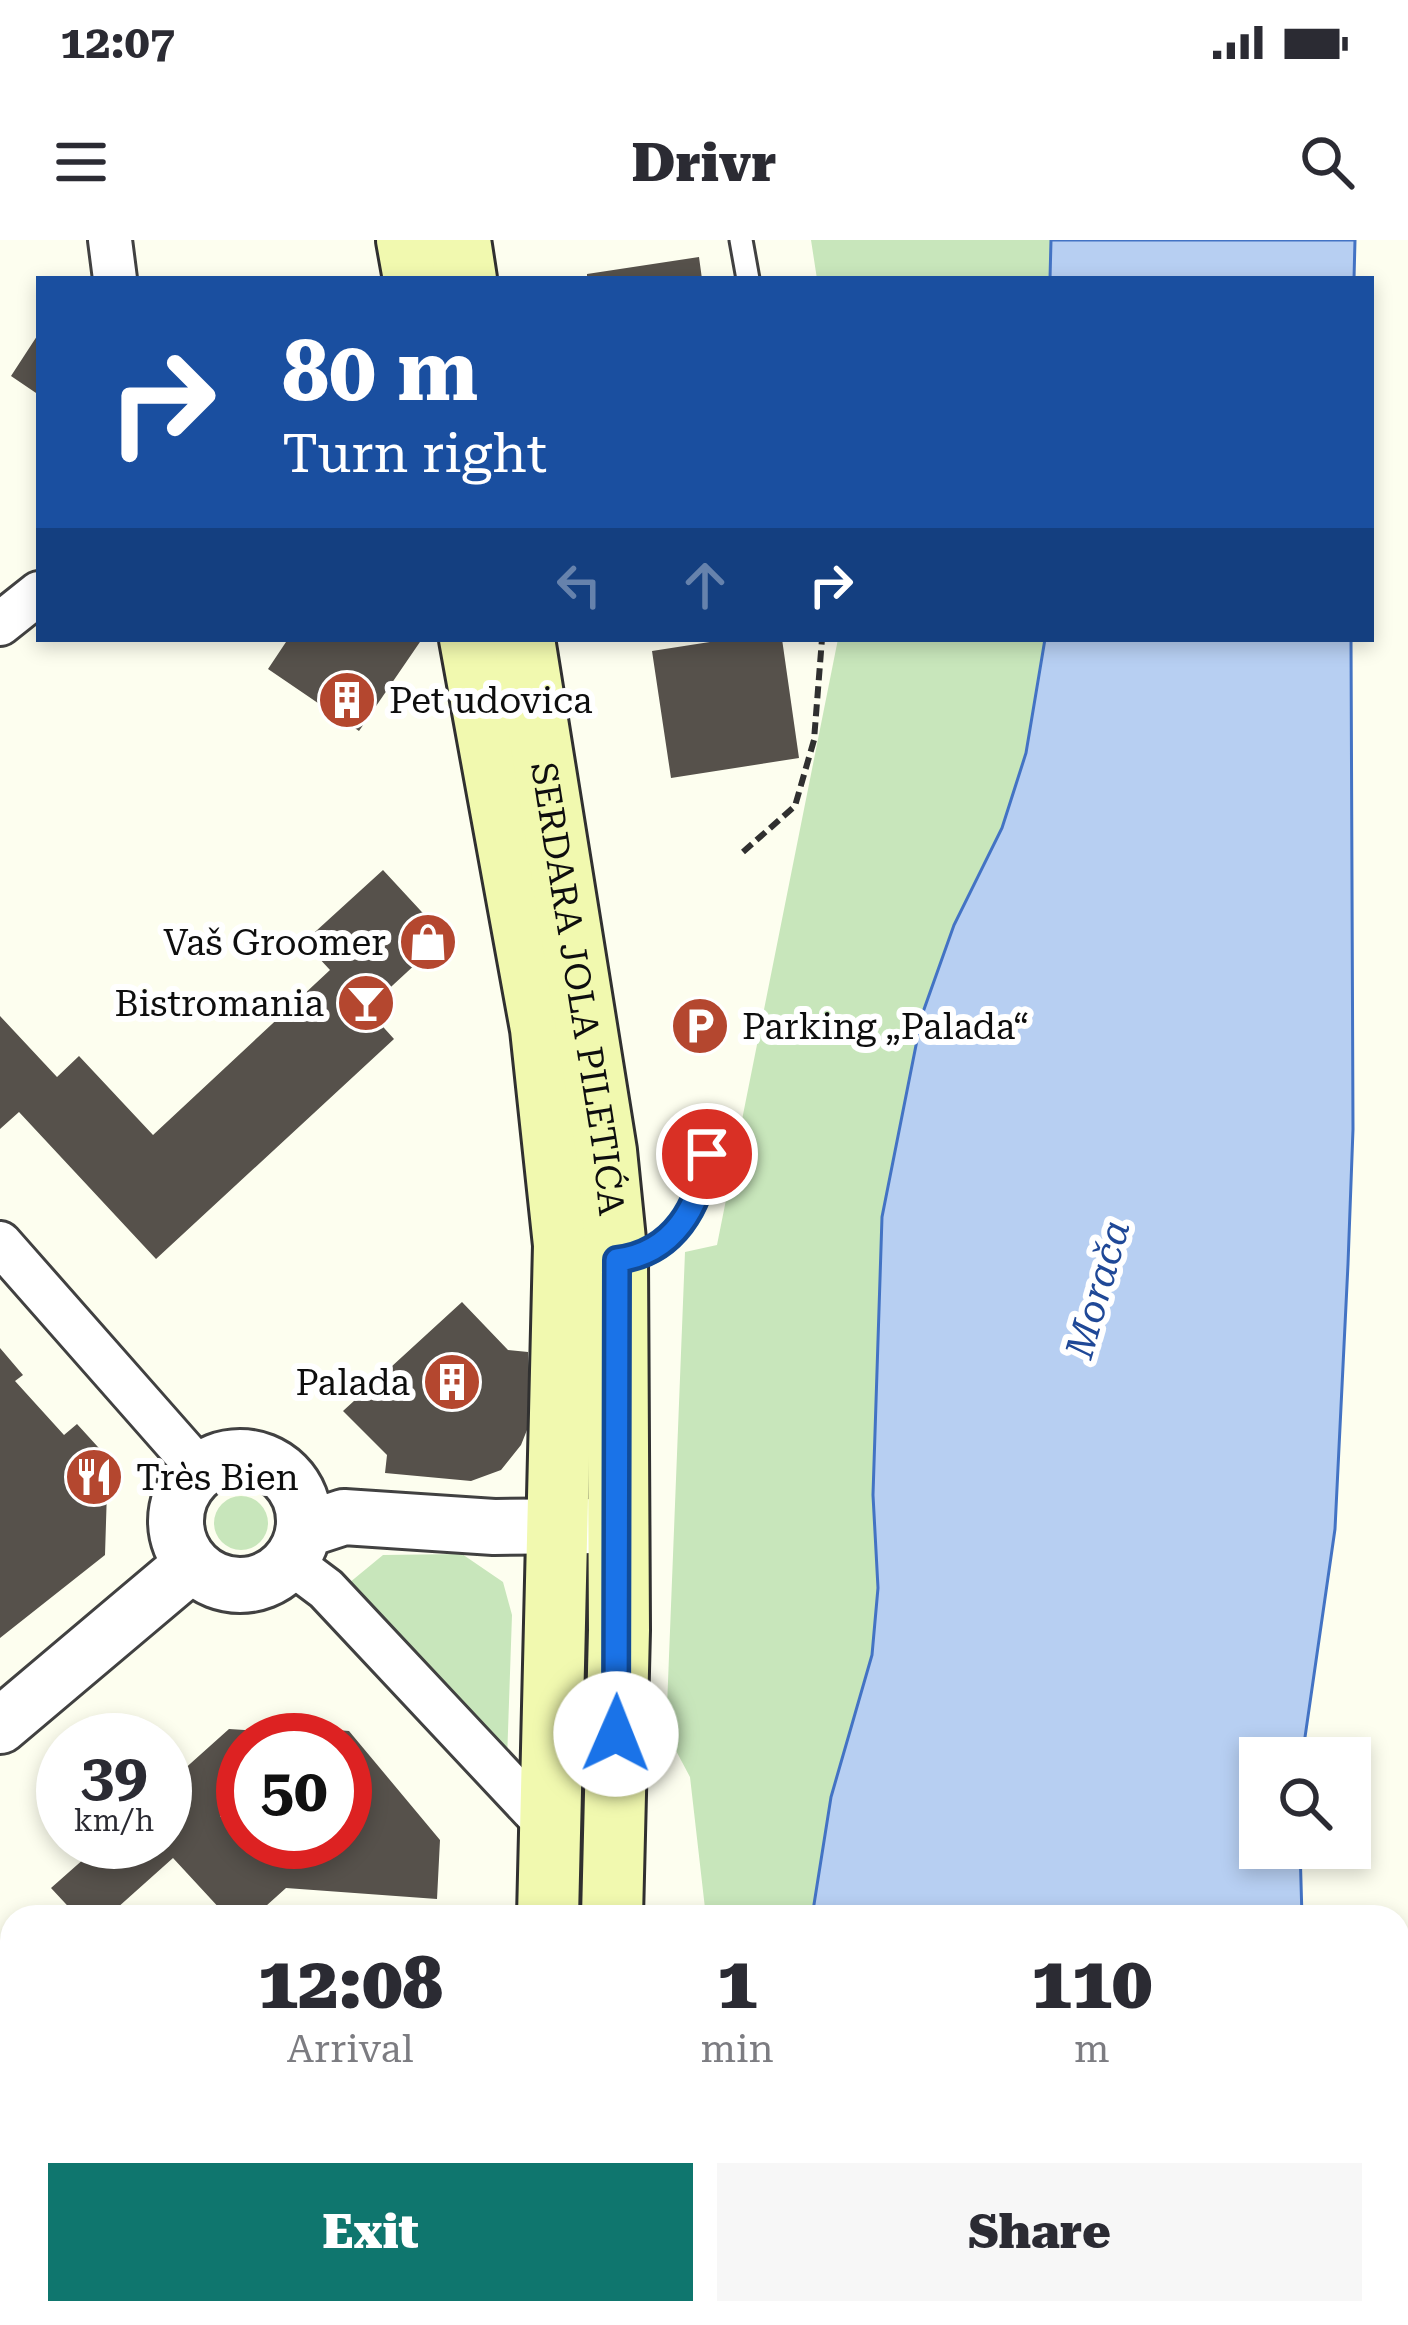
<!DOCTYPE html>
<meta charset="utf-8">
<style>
body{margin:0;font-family:"Roboto Serif",serif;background:#f7f7f7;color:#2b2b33;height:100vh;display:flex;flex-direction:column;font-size:45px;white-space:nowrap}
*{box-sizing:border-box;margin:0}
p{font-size:39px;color:#7c7c81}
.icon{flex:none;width:66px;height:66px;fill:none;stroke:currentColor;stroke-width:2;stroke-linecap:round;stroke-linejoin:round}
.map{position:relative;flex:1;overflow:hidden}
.panel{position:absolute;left:0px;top:1665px;width:1410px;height:420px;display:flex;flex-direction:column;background:#fff;border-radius:36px 36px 0 0;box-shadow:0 6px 18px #0003}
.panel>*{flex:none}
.top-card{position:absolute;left:36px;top:36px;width:1338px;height:366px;border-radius:0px;box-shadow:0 6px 18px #0003;background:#1a4fa0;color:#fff;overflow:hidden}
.controls{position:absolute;left:1239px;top:1497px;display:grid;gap:24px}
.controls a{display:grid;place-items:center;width:132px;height:132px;border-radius:0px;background:#fff;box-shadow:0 6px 18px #0003;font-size:60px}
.speed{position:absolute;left:36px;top:1473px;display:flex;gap:24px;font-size:60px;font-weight:700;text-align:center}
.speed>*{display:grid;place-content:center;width:156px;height:156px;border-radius:50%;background:#fff;box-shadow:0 6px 18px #0003;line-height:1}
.speed small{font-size:30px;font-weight:400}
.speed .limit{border:18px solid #d22;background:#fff;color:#111}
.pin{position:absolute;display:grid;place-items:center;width:102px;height:102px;color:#fff;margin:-51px;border:6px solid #fff;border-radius:50%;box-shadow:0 3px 12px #0007}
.me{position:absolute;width:132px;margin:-66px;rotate:1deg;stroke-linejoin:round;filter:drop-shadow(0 0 9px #0008)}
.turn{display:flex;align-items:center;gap:42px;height:252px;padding:0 48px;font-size:54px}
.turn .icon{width:156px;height:156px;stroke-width:2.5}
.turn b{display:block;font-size:84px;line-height:102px}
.lanes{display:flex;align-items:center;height:114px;padding:0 48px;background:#0003;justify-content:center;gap:60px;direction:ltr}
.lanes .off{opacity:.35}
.eta{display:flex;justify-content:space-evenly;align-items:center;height:204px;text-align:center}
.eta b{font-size:72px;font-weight:800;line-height:84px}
.button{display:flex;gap:24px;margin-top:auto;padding:24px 48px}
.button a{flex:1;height:138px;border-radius:0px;background:#0f766e;color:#fff;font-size:48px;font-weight:800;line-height:138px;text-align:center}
.button a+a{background:#f7f7f7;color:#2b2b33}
.status{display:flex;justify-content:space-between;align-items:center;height:84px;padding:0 60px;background:#fff;direction:ltr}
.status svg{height:33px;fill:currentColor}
header{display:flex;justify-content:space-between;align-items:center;height:156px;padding:0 48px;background:#fff;font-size:54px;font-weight:800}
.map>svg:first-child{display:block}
.green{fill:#c8e6bb}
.water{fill:#b7cff2;stroke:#4373c4;stroke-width:3}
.building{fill:#56514b;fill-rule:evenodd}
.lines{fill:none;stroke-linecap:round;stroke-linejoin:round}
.service-casing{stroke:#414141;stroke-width:27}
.minor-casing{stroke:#414141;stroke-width:48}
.tertiary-casing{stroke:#414141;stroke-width:60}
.secondary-casing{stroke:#303030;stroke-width:66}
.path{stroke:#303030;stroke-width:6;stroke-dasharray:12 6;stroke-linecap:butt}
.service{stroke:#fff;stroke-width:21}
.minor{stroke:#fff;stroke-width:42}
.tertiary{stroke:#fff;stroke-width:54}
.secondary{stroke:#f1f9af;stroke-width:60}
.route-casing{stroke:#114b97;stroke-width:30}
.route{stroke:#1a73e8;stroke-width:21}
.labels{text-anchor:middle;stroke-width:12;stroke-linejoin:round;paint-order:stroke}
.poi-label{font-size:36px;fill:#0e0e0e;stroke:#fff;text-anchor:start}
.street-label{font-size:36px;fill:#0e0e0e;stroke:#fff}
.water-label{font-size:39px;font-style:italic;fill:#1f4897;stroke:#fff}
</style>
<div class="status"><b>12:07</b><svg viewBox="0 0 49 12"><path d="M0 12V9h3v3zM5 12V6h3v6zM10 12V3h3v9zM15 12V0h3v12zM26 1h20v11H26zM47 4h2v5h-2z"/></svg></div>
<header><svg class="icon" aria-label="menu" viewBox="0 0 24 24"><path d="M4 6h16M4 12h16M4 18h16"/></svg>Drivr<svg class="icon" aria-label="search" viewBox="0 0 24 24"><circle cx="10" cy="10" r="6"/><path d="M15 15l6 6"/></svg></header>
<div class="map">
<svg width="1408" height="2085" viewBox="0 0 1408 2085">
<rect width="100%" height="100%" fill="#fdfeef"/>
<path class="green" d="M811 0H1051L1050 39H817Z
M838 399H1045L1026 513 1002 588 954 685 922 775 882 977 873 1255 878 1348 872 1415 831 1557 812 1677H706L690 1537 666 1492 685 1012 717 1005Z
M214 1283a27 27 0 1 1 54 0a27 27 0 1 1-54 0Z
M462 1314 503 1342 512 1375 507 1520 349 1343 383 1315Z"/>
<path class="water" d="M1051 0H1355L1354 39H1050Z
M1045 399H1351L1353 889 1348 1024 1335 1289 1302 1518H1260V1608H1300L1302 1677H812L831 1557 872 1415 878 1348 873 1255 882 977 922 775 954 685 1002 588 1026 513Z
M800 2073H1299L1296 2085H800Z"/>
<path class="building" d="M699 17 702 39H587V34Z
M39 93V155L11 136Z
M288 399H422L359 491 268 429Z
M729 399H782L799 518 671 538 652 411Z
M383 630 445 697 367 769 394 799 156 1019 19 872 0 889V776L57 837 79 816 153 895 330 730 304 702Z
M462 1062 508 1110 528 1112 531 1180 521 1205 501 1230 471 1241 385 1233 387 1215 343 1171Z
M0 1108 23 1135 15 1141 64 1195 77 1184 108 1218 105 1315 0 1398Z
M229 1489 324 1495 325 1489 349 1491 440 1600 437 1659 286 1648 256 1675 237 1677 222 1671 173 1618 107 1677H78L51 1648 103 1602H165V1530L174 1522 181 1532ZM243 1500H345V1583L354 1593 345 1592V1602H266L253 1613 220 1576 243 1555Z
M356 2073H434V2085H356Z"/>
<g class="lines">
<defs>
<path id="service" d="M741 0 748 39
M624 1019C677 1012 700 961 707 915
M0 2030H12"/>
<path id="minor" d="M110 0 115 39
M0 384 39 353
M0 1003 200 1230
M290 1322 326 1349 550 1588"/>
<path id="tertiary" d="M176 1281a64 64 0 1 1 128 0a64 64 0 1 1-128 0Z
M304 1290 344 1277 494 1287 602 1286
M0 1486 192 1324"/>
<g id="secondary">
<path d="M407 0 414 39"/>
<path d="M460 0 466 39"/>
<path d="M470 399 541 789 564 1005 548 1677"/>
<path id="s1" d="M524 399 606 911 617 1020 619 1390 612 1677"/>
<path d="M540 2085V2073"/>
<path d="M601 2085 602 2073"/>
</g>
</defs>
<use href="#service" class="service-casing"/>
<use href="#minor" class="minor-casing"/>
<use href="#tertiary" class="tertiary-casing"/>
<use href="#secondary" class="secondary-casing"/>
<path class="path" d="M743 612 795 566 814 500 822 399"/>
<use href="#service" class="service"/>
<use href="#minor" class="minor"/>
<use href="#tertiary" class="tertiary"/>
<use href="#secondary" class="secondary"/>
</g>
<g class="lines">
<defs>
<path id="route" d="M616 1494 617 1020C674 1013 700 966 707 914"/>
</defs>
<use href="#route" class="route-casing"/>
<use href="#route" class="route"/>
</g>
<defs>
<symbol id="building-disc" viewBox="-11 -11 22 22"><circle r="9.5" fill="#b4472f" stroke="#fff"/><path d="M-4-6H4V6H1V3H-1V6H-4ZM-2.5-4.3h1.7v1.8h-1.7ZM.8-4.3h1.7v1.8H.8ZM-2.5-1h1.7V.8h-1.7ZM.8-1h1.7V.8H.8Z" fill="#fff"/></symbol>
<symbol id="shop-disc" viewBox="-11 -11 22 22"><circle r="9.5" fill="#b4472f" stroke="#fff"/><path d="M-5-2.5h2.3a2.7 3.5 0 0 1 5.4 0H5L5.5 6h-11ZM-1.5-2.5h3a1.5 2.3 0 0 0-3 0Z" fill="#fff"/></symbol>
<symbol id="bar-disc" viewBox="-11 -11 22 22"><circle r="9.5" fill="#b4472f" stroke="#fff"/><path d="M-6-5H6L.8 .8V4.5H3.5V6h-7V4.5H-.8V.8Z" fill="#fff"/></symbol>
<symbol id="parking-disc" viewBox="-11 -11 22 22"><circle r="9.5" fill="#b4472f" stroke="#fff"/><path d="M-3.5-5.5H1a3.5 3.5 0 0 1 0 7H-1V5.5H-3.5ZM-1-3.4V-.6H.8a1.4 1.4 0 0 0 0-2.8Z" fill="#fff"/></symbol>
<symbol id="restaurant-disc" viewBox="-11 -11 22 22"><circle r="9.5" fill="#b4472f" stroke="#fff"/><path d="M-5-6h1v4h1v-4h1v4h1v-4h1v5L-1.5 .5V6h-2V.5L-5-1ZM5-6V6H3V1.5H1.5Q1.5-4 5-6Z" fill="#fff"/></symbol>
</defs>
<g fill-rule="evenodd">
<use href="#building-disc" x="314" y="427" width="66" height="66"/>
<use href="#shop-disc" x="395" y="669" width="66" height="66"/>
<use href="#bar-disc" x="333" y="730" width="66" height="66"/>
<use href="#parking-disc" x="667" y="753" width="66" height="66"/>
<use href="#building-disc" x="419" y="1109" width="66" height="66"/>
<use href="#restaurant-disc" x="61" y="1204" width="66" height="66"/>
</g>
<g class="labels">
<g class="poi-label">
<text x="389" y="473">Pet udovica</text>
<text x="386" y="715" text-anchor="end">Vaš Groomer</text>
<text x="324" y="776" text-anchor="end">Bistromania</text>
<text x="742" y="799">Parking „Palada“</text>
<text x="410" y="1155" text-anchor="end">Palada</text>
<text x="136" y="1250">Très Bien</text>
</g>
<g class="street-label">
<text dy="13" stroke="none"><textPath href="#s1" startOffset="354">SERDARA JOLA PILETIĆA</textPath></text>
</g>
<g class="water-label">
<text transform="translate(1097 1049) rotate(-74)" y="14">Morača</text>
</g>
</g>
</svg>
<div class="controls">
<a><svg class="icon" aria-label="search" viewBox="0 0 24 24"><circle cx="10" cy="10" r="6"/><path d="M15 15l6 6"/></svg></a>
</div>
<div class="speed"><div>39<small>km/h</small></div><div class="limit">50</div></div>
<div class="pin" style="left:707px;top:914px;background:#d93025"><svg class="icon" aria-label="arrive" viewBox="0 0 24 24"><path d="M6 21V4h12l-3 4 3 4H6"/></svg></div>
<svg class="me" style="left:616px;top:1494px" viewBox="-20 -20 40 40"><circle r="19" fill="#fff"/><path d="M0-13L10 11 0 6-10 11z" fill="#1a73e8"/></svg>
<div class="top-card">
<div class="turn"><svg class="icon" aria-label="right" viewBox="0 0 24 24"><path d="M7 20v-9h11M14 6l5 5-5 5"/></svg><div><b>80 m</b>Turn right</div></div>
<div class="lanes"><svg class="icon off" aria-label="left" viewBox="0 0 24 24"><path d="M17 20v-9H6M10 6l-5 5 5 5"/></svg><svg class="icon off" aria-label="ahead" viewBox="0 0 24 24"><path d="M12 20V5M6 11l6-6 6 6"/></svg><svg class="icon" aria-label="right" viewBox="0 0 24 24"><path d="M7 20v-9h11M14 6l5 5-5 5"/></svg></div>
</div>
<section class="panel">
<div class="eta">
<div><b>12:08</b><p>Arrival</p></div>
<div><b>1</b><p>min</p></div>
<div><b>110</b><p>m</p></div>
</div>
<div class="button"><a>Exit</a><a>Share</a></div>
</section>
</div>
